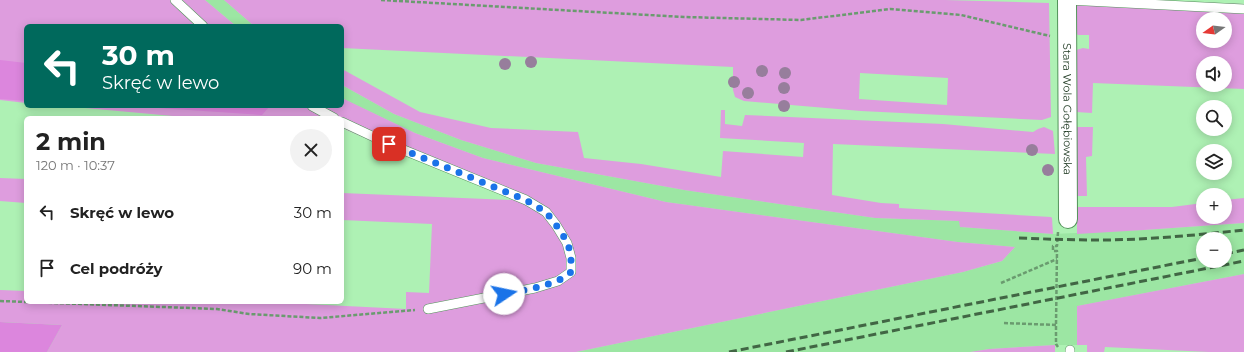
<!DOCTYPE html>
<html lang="pl">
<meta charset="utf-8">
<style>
body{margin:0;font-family:Montserrat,sans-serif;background:#f2f2f2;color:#222;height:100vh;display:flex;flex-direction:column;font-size:15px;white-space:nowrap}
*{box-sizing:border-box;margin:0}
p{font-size:13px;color:#767676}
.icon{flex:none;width:22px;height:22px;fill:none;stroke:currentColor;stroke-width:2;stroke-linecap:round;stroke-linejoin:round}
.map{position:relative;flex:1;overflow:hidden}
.drawer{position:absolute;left:24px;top:116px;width:320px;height:188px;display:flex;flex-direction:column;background:#fff;border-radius:6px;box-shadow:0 2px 10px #0003}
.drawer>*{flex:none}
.top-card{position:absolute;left:24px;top:24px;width:320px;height:84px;border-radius:6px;box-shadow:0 2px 10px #0003;background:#00695c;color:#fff;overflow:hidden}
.needle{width:26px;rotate:256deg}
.controls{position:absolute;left:1196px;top:12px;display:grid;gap:8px}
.controls a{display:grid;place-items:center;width:36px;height:36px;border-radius:50%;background:#fff;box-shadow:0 2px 10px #0003;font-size:20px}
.pin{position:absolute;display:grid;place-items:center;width:34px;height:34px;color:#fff;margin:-17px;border-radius:8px;box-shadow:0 2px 6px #0006}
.me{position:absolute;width:44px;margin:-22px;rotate:79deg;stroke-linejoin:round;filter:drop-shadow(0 0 3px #0008)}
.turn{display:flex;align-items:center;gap:14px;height:84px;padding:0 12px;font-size:18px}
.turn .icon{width:52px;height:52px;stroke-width:2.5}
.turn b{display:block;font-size:28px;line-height:34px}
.round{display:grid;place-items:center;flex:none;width:42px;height:42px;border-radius:21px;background:#f2f2f2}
.overview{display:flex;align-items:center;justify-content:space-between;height:68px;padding:0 12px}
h1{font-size:24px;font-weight:700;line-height:30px}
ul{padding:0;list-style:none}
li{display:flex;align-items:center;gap:12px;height:56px;padding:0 12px}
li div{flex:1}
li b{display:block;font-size:15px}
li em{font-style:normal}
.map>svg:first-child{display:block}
.built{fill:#9ce6a3;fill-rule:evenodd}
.green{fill:#de9dde;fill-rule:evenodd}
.forest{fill:#dc86dd}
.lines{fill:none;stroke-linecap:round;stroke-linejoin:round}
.lane-casing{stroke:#53935a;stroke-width:10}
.street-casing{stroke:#53935a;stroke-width:20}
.path{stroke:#6a9b6f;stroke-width:2.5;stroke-dasharray:4 2;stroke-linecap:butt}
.lane{stroke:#fff;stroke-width:9}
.street{stroke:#fff;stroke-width:18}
.rail{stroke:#416644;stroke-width:3;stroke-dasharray:8 4;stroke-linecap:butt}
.tree{fill:#977e9c}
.route{stroke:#1a73e8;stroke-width:7;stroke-dasharray:0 12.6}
.labels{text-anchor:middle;stroke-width:3;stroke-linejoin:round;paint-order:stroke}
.street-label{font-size:11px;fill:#1a351d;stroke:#aef1b4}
</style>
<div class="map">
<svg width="1244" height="352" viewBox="0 0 1244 352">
<rect width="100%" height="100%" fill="#aef1b4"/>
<path class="built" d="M205 0H224L254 26H236Z
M342 85 394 114 461 140 536 163 684 190 875 218 960 221V227L1053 234 1144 230 1244 223V274L1078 306 1077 345H1055L989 349 970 352H576L963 272 1002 261 1015 247 958 242 666 202 483 158 415 133 343 99 342 98ZM1203 239H1225V261H1203Z"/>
<path class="green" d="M0 0H205L236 26H26V103L0 100Z
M224 0H945L1049 3 1051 117 1042 120 861 111 744 101 735 97 733 90V67L342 48V26H254ZM860 73 948 78 947 105 859 99Z
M1150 0 1244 4V89L1093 83 1092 113 1076 112V50L1083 48 1089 49V35H1078L1076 33V5ZM1203 19H1225V41H1203ZM1203 63H1225V85H1203Z
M342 69 420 112 491 128 578 132 584 158 641 164 721 177 723 151 803 157 804 143 720 138 721 110H725V124L742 126 745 115 943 124 1033 132 1038 129 1044 127 1053 131 1055 154 833 144 832 195 881 203 899 204V208L1051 217 1052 218 1053 234 960 227 959 221 875 218 684 190 536 163 461 140 394 114 342 85Z
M342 98 415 133 483 158 666 202 958 242 1015 247 1002 261 963 272 576 352H47L62 325 0 322V290L26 291V302H266L406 309V292L429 293 432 224 342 220V193L513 200 467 176 385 147 342 128V118H195L63 106H342Z
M1075 127H1093L1092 156 1086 157 1087 196H1075Z
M0 178 26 179V203L0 201Z
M1244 198V223L1144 230 1077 234V207H1172L1203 203V217H1225V200Z
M1244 274V352H1209L1105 347 1104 352H1087V345H1077V306Z
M1055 345V352H970L989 349Z"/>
<path class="forest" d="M0 60 26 63V101L0 99Z
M128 106H270L262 115Z
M0 322 62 325 47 352H0Z"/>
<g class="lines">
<defs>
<path id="lane" d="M175 0 203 26
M1067 0 1244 9
M312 106 334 118
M342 122 389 144 526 200 546 212 556 225 567 243 571 258V272L558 281 535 288 428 309
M1070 352V350"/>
<g id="street">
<path id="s1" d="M1067 0 1068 219"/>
</g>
</defs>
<use href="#lane" class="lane-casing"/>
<use href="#street" class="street-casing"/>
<path class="path" d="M381 0 684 17 801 20 890 9 961 15 1050 36
M1058 232 1057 246H1053V251H1057L1056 325V344L1058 347
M1001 283 1057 259
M0 301 217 309 249 314 320 318 415 310
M1004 323 1056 325"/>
<use href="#lane" class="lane"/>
<use href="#street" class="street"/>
<path class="rail" d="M1019 238C1046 239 1072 240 1098 240 1147 240 1196 235 1244 230
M1225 254 1244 250
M729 352 1203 258
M786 352 1244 261"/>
</g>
<g class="tree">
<circle cx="531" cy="62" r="6"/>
<circle cx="505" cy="64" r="6"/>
<circle cx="762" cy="71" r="6"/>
<circle cx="785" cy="73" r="6"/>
<circle cx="734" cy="82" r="6"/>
<circle cx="784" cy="88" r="6"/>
<circle cx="748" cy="93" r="6"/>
<circle cx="784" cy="106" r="6"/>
<circle cx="1032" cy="150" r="6"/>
<circle cx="1048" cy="170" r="6"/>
</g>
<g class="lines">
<path class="route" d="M389 144 526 200 546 212 556 225 568 243 571 258V272L558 281 535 288 504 294"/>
</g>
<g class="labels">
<g class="street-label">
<text dy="4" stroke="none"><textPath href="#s1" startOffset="109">Stara Wola Gołębiowska</textPath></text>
</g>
</g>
</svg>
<div class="controls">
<a><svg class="needle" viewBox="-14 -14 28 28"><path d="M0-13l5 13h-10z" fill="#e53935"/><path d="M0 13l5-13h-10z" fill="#767676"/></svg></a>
<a><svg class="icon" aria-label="sound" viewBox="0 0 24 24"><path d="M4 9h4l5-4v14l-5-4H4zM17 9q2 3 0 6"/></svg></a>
<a><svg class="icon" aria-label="search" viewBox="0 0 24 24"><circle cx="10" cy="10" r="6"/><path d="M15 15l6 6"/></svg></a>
<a><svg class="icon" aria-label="layers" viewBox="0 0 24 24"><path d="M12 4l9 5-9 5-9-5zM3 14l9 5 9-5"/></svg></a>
<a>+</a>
<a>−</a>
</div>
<div class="pin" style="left:389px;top:144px;background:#d93025"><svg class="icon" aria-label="arrive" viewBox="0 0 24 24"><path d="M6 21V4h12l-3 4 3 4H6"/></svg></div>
<svg class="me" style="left:504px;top:294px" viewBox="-20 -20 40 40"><circle r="19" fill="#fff"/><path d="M0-13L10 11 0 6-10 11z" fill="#1a73e8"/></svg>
<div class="top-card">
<div class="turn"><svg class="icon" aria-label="left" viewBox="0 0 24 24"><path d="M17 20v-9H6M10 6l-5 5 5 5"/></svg><div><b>30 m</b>Skręć w lewo</div></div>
</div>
<section class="drawer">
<div class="overview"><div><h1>2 min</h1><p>120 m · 10:37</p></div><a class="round"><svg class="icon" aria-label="close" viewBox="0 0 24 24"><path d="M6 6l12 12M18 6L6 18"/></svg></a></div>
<ul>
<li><svg class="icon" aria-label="left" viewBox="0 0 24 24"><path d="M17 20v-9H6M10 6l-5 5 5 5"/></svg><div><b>Skręć w lewo</b></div><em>30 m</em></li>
<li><svg class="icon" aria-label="arrive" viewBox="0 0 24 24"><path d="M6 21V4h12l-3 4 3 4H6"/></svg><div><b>Cel podróży</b></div><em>90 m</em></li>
</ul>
</section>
</div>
